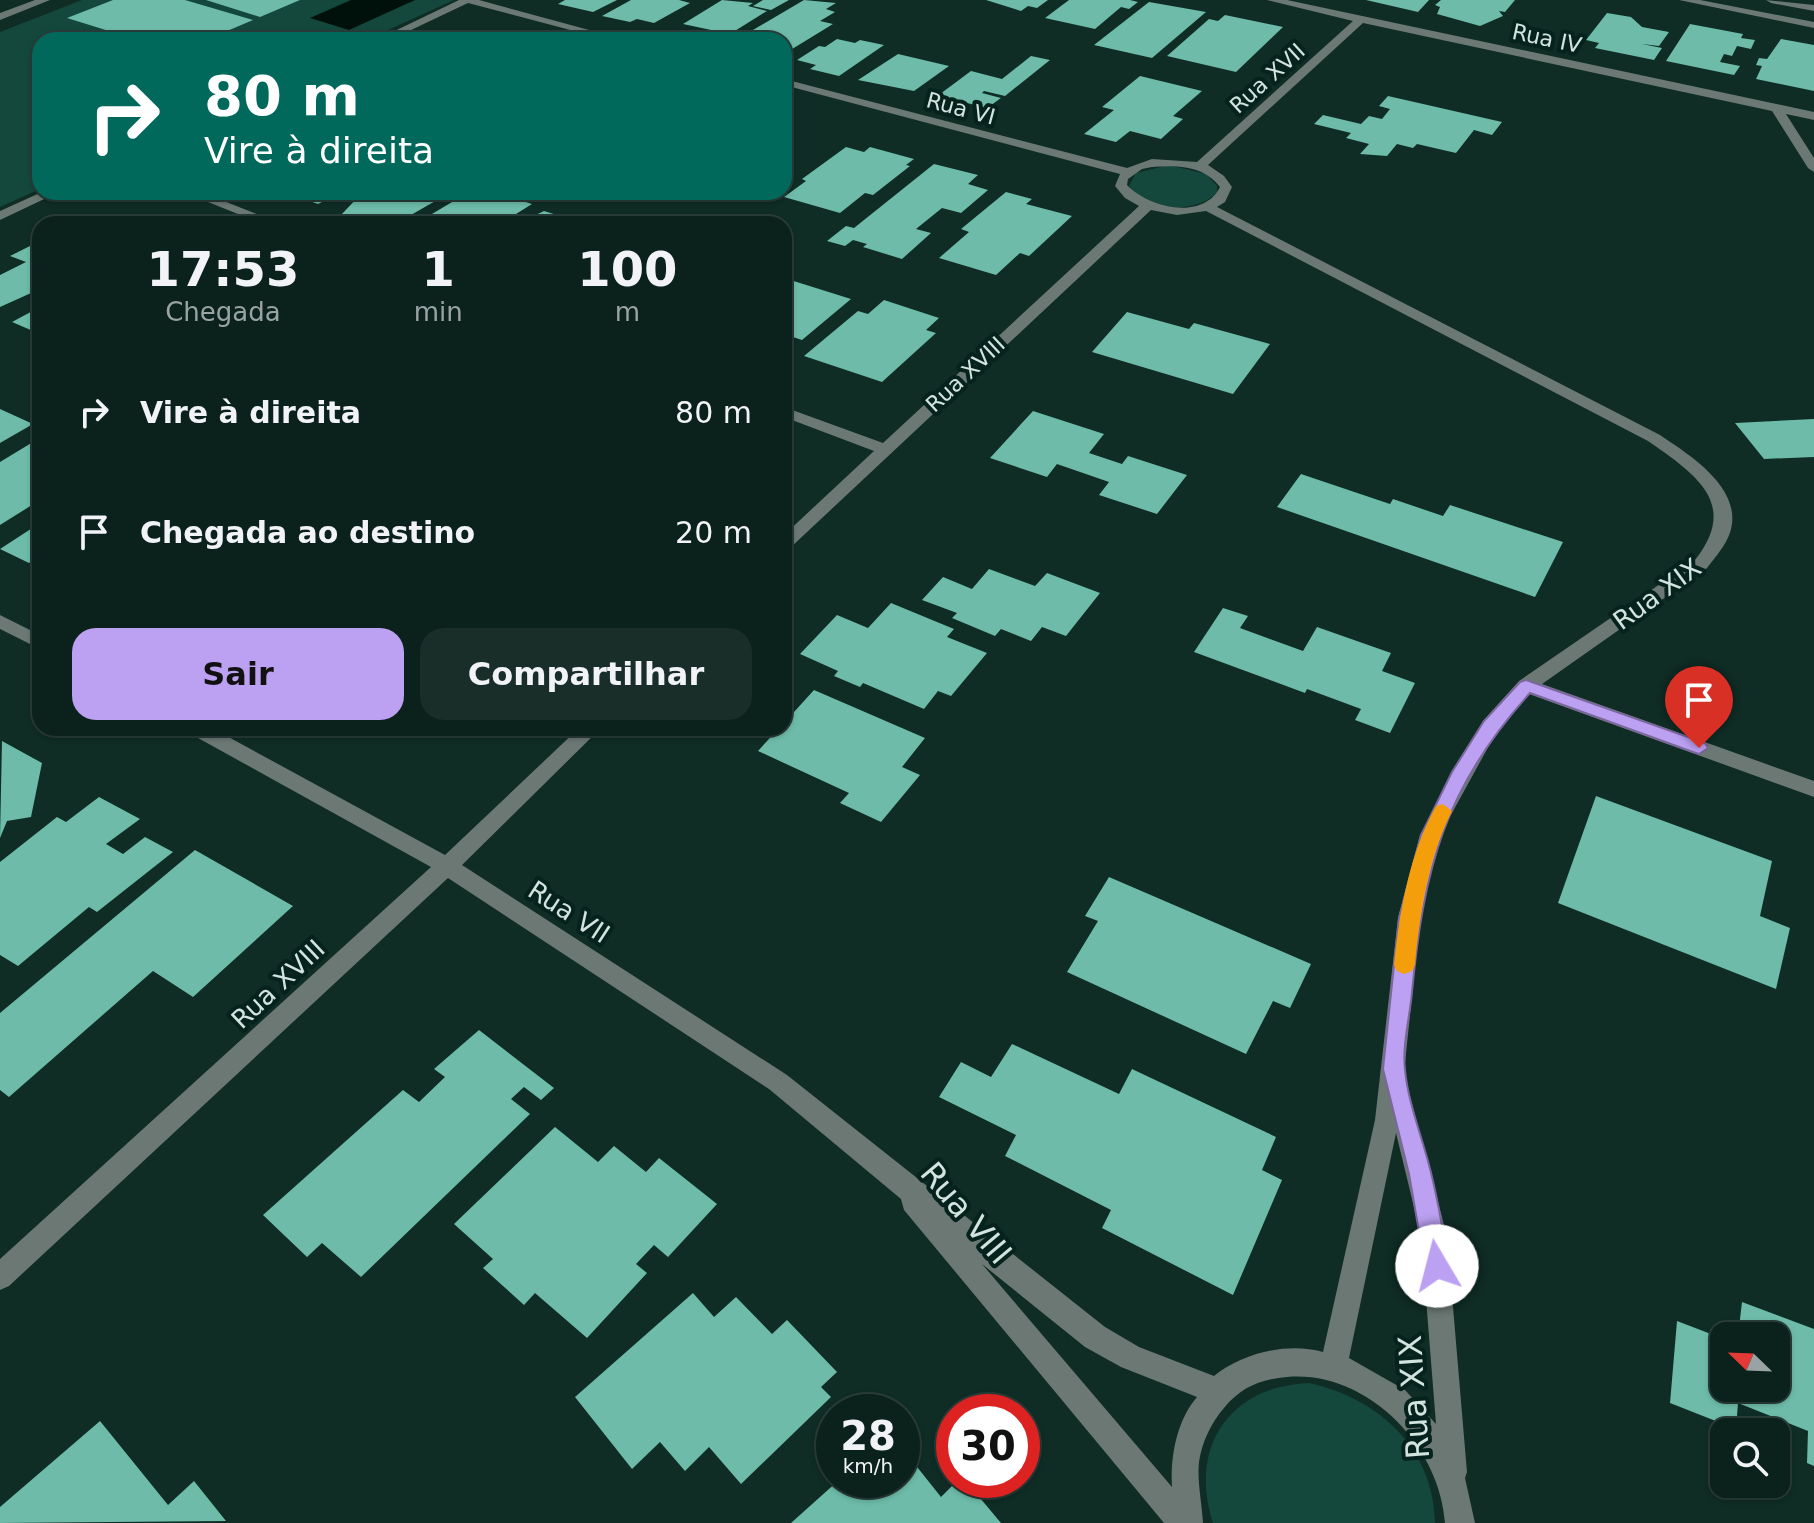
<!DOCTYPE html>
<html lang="pt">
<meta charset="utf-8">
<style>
body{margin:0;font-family:"DejaVu Sans",sans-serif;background:#192e29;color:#f1f3f6;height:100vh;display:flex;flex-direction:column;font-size:30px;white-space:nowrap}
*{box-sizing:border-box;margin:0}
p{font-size:26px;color:#9aa3a3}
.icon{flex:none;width:44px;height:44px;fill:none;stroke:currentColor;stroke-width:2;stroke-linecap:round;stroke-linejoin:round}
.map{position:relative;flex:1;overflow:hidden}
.sheet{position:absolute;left:32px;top:216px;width:760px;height:520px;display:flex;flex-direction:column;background:#0b211c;border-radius:24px;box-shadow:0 2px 6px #0004,0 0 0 2px #2b3e3b}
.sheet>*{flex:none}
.hud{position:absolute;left:32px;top:32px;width:760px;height:168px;border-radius:24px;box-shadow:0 2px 6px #0004,0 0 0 2px #2b3e3b;background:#00695c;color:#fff;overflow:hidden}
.needle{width:52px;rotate:293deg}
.buttons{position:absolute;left:1710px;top:1322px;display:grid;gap:16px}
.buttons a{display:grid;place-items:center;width:80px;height:80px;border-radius:16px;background:#0b211c;box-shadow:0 2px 6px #0004,0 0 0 2px #2b3e3b;font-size:40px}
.speed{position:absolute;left:816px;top:1394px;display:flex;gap:16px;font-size:40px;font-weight:700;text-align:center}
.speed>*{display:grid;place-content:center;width:104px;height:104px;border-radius:50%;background:#0b211c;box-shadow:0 2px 6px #0004,0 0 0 2px #2b3e3b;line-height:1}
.speed small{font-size:20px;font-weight:400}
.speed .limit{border:12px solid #d22;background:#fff;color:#111}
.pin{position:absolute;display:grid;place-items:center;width:68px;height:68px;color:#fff;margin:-82px -34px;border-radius:50% 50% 50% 0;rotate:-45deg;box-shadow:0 0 8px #0007}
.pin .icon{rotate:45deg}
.me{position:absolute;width:88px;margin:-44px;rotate:352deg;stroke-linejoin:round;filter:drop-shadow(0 0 6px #0008)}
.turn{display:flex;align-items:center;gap:28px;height:168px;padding:0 40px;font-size:36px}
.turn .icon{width:104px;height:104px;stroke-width:2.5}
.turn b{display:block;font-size:56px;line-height:68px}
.eta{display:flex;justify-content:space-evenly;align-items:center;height:136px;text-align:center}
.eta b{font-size:48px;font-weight:700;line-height:56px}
.button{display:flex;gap:16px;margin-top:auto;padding:16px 40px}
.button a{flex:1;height:92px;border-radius:24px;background:#bca0f2;color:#111;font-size:32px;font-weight:700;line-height:92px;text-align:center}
.button a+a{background:#192e29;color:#f1f3f6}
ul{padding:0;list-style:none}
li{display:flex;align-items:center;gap:24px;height:120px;padding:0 40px}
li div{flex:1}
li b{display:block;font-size:30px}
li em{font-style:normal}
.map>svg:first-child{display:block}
.green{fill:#14483d}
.water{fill:#00100b}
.building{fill:#6dbba8}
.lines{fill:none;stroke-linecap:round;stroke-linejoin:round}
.minor{fill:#6b7874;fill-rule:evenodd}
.route{fill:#bca0f2;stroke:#7a689d;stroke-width:2}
.slow{fill:#f59e0b}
.labels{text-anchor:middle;stroke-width:8;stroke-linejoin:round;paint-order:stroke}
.far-street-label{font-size:22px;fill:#d3e4df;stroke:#05221c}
.street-label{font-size:26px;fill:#d3e4df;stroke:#05221c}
.near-street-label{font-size:32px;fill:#d3e4df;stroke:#05221c}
</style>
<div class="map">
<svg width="1814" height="1523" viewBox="0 0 1814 1523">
<rect width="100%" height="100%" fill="#0f2c25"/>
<path class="green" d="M82 0H454L366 40H40V189L0 207V32Z
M1169 165 1206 174 1217 186V192C1199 214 1143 212 1129 186L1136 173Z
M1309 1383C1378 1398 1434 1448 1435 1523H1213C1188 1447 1230 1386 1309 1383Z"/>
<path class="water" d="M351 0H415L349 30 310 18Z"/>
<path class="building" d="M113 0H185L253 20 206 40H138L67 18Z
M206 0H300L260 17Z
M565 0H617L593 12 558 4Z
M631 0H679L690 3 654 23 637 19 630 22 602 16Z
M722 0 753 3 748 6 767 11 730 34 683 24Z
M763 0H789L771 10 753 6Z
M804 0 836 3 826 9 835 12 820 21 833 24 784 54V40H736Z
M986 0H1048L1037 8 1028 6 1021 11Z
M1069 0H1130L1138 2 1129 9 1121 7 1095 29 1045 18Z
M1366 0H1429L1418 12Z
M1441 0H1515L1505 12 1499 11 1503 16 1480 26 1437 14 1440 7 1435 5Z
M1149 2 1206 12 1152 58 1094 45Z
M1607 13 1631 17 1642 27 1669 32 1659 46 1642 44 1662 48 1654 60 1595 48 1599 43 1586 40Z
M1225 15 1283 27 1236 72 1167 56 1209 19 1218 21Z
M1690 24 1743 34 1741 38 1755 40 1751 49 1737 46 1732 56 1724 54 1720 62 1740 66 1734 75 1666 61Z
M463 32 487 39V40H447Z
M837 39 855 43 860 40 884 45 839 76 810 69 816 65 797 60 819 46 825 47Z
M1781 39 1814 45V91L1756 79 1762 66 1756 65 1759 58 1767 59Z
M898 54 949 66 914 91 858 80Z
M1031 56 1050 60 1005 96 984 91 982 93 1001 98 987 108 967 103 962 107 932 100 971 71 1002 79Z
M1140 76 1202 91 1173 116 1183 119 1161 139 1130 131 1116 142 1084 134 1114 110 1102 107Z
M1388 96 1502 122 1492 135 1474 130 1456 153 1417 144 1413 148 1397 144 1387 156 1360 154 1369 144 1346 138 1351 133 1314 124 1323 115 1361 124 1369 116 1382 119 1390 109 1379 106Z
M846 147 864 152 870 147 914 159 906 165 910 166 873 195 865 193 840 213 784 197 806 181 802 179Z
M934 164 978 175 968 184 988 190 961 213 942 208 916 229 931 233 902 259 863 247 867 244 853 240 845 246 827 241 846 226 854 228Z
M285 192H341L318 204Z
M353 192H451L397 223 341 215 360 195Z
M469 192H494L532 204 500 224H415Z
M1006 192 1032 199 1026 204 1072 216 1029 256 1020 253 996 275 939 258 969 232 961 229Z
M544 211 583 223V224H517Z
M94 215 116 224H76Z
M40 241V289L0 307V275L26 262 10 256Z
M784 278 851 299 802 340 784 334Z
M884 300 939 318 926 330 936 333 882 382 804 356 858 311 868 314Z
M40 307V334L12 322Z
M1127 312 1189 329 1194 323 1270 344 1233 394 1092 352Z
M0 409 33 424 0 443Z
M1033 411 1104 434 1089 453 1122 464 1128 456 1187 475 1157 514 1099 495 1109 482 1057 464 1047 477 990 458Z
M1814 419V457L1764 459 1735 423Z
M33 442 40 445V500L0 525V462Z
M1301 474 1390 504 1393 499 1443 516 1450 505 1563 542 1535 597 1277 507Z
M40 523V556L29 563 0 549Z
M989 569 1035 586 1047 573 1100 593 1066 636 1042 627 1031 641 1001 629 995 636 952 618 957 613 922 600 943 577 972 589Z
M891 603 954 629 947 637 987 653 951 696 938 691 924 709 863 683 860 687 834 676 838 671 800 654 837 615 868 628Z
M1223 608 1248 616 1240 628 1303 651 1317 627 1391 653 1382 671 1415 683 1390 733 1355 720 1361 709 1307 689 1305 693 1194 652Z
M814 690 925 738 902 767 920 775 881 822 840 803 849 793 758 751 779 728H784V723Z
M2 741 42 763 31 817 7 821 0 838Z
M1596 796 1772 861 1760 916 1790 928 1776 989 1558 903Z
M99 797 140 819 106 844 123 854 145 837 173 852 97 912 89 907 18 966 0 955V862L57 817 66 822Z
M195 850 293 906 193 997 153 971 9 1097 0 1090V1013Z
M1109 877 1311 964 1290 1008 1273 1001 1246 1054 1067 972 1098 921 1085 916Z
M479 1030 554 1088 541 1100 524 1087 511 1099 530 1114 361 1277 322 1243 307 1257 263 1215 403 1090 419 1102 445 1077 434 1069Z
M1012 1044 1119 1094 1132 1069 1276 1137 1262 1170 1282 1180 1233 1295 1102 1228 1111 1210 1005 1156 1016 1135 939 1097 961 1062 991 1077Z
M555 1127 598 1162 614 1146 646 1172 659 1158 717 1204 668 1257 654 1245 636 1264 647 1273 587 1338 535 1293 524 1305 483 1268 493 1259 454 1224Z
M693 1293 714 1317 736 1297 772 1334 787 1320 837 1372 821 1387 831 1397 741 1484 709 1447 685 1471 660 1442 632 1469 575 1397Z
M1742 1302 1814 1329V1466L1807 1463 1808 1431 1738 1403 1736 1429 1670 1403 1677 1321 1724 1339V1388H1776V1336H1738Z
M100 1421 168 1505 194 1481 226 1521 0 1523V1507Z
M902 1448 941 1497 958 1480H965L1001 1523H791L839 1480H902Z"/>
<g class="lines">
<path class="minor" d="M35 0H50L0 20V13Z
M459 0H479L626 40H608L468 3 390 40H376Z
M1267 0H1287L1814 112V120L1786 114 1814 158V172L1808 168 1772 111 1363 23 1208 165 1224 176 1232 187 1225 202 1217 207 1660 435C1688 454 1737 484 1732 524 1730 541 1717 555 1707 568L1542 684 1814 781V797L1529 694 1497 731 1440 835 1420 918 1404 1073 1447 1236 1467 1472 1465 1478 1475 1523H1445C1440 1446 1367 1370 1287 1377 1261 1379 1241 1387 1224 1408 1211 1423 1202 1442 1199 1462 1197 1481 1202 1504 1203 1523H1164L904 1210 901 1199 769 1089 448 878 9 1286 0 1290V1259L431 867 189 733 186 728H212L445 855 579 728H601L462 865 787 1075 1105 1327 1139 1347 1214 1376C1243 1353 1287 1342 1323 1352L1375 1120 1398 918 1420 835 1483 721 1519 681 1695 560C1740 503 1695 474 1648 441L1206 211 1177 215 1151 210 790 548 784 549V535L874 451 784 417V407L883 443 1139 206 1125 198 1115 186 1120 174 784 85V79L1127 168 1152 159 1197 162 1353 21ZM1152 167C1177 165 1203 165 1220 187 1203 221 1149 208 1127 185L1128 179 1142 169ZM1396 1133 1421 1236 1436 1424 1405 1390 1349 1358ZM982 1264 1085 1347 1121 1367 1197 1397C1177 1420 1170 1457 1172 1487Z
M1679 0H1700L1814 22V28Z
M1766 0 1814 5V11L1771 3Z
M42 192H59L0 220V211Z
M183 192H201L282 224H263Z
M0 615 40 635V649L0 629Z"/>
</g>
<path class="route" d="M1526 680 1705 743 1708 748 1699 754 1693 752 1530 693C1444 788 1424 868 1412 992 1410 1016 1402 1046 1405 1070 1408 1102 1421 1134 1429 1165 1438 1198 1443 1232 1449 1266L1446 1274 1437 1278 1429 1274 1425 1266 1409 1174 1383 1069 1399 918 1421 835 1452 772 1484 721 1520 682Z"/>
<path class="slow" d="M1443 804 1452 811C1428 859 1420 912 1415 965L1412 971 1404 974 1397 971 1394 965C1400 910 1409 855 1436 806Z"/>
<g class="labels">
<g class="far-street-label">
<text transform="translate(1547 38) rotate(12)" y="8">Rua IV</text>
<text transform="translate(1267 78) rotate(-42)" y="8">Rua XVII</text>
<text transform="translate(961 108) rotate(15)" y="8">Rua VI</text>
<text transform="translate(965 374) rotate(-43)" y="8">Rua XVIII</text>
</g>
<g class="street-label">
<text transform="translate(1657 594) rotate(-36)" y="9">Rua XIX</text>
<text transform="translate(569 912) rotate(33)" y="9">Rua VII</text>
<text transform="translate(278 984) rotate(-43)" y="9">Rua XVIII</text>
</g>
<g class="near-street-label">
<text transform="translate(966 1213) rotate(50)" y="11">Rua VIII</text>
<text transform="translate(1414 1397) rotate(-94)" y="11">Rua XIX</text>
</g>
</g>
</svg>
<div class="buttons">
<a><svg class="needle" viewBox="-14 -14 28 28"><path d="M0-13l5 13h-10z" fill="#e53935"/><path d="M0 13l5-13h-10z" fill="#9aa3a3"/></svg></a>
<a><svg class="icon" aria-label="search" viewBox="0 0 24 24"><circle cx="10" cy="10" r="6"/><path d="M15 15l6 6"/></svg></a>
</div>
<div class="speed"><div>28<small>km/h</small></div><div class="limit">30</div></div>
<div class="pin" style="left:1699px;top:748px;background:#d93025"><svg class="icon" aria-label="arrive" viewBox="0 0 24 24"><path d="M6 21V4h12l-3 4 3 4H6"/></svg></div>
<svg class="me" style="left:1437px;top:1266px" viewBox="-20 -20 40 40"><circle r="19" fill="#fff"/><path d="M0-13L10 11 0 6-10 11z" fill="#bca0f2"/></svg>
<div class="hud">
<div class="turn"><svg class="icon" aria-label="right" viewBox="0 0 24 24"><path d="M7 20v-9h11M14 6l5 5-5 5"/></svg><div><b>80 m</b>Vire à direita</div></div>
</div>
<section class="sheet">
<div class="eta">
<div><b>17:53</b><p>Chegada</p></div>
<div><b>1</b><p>min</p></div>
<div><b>100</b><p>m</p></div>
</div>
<ul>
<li><svg class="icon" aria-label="right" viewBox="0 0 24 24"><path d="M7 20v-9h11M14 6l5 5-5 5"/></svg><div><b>Vire à direita</b></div><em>80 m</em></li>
<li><svg class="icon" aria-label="arrive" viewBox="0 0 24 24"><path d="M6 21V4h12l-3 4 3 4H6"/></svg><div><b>Chegada ao destino</b></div><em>20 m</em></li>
</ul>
<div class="button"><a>Sair</a><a>Compartilhar</a></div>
</section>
</div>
